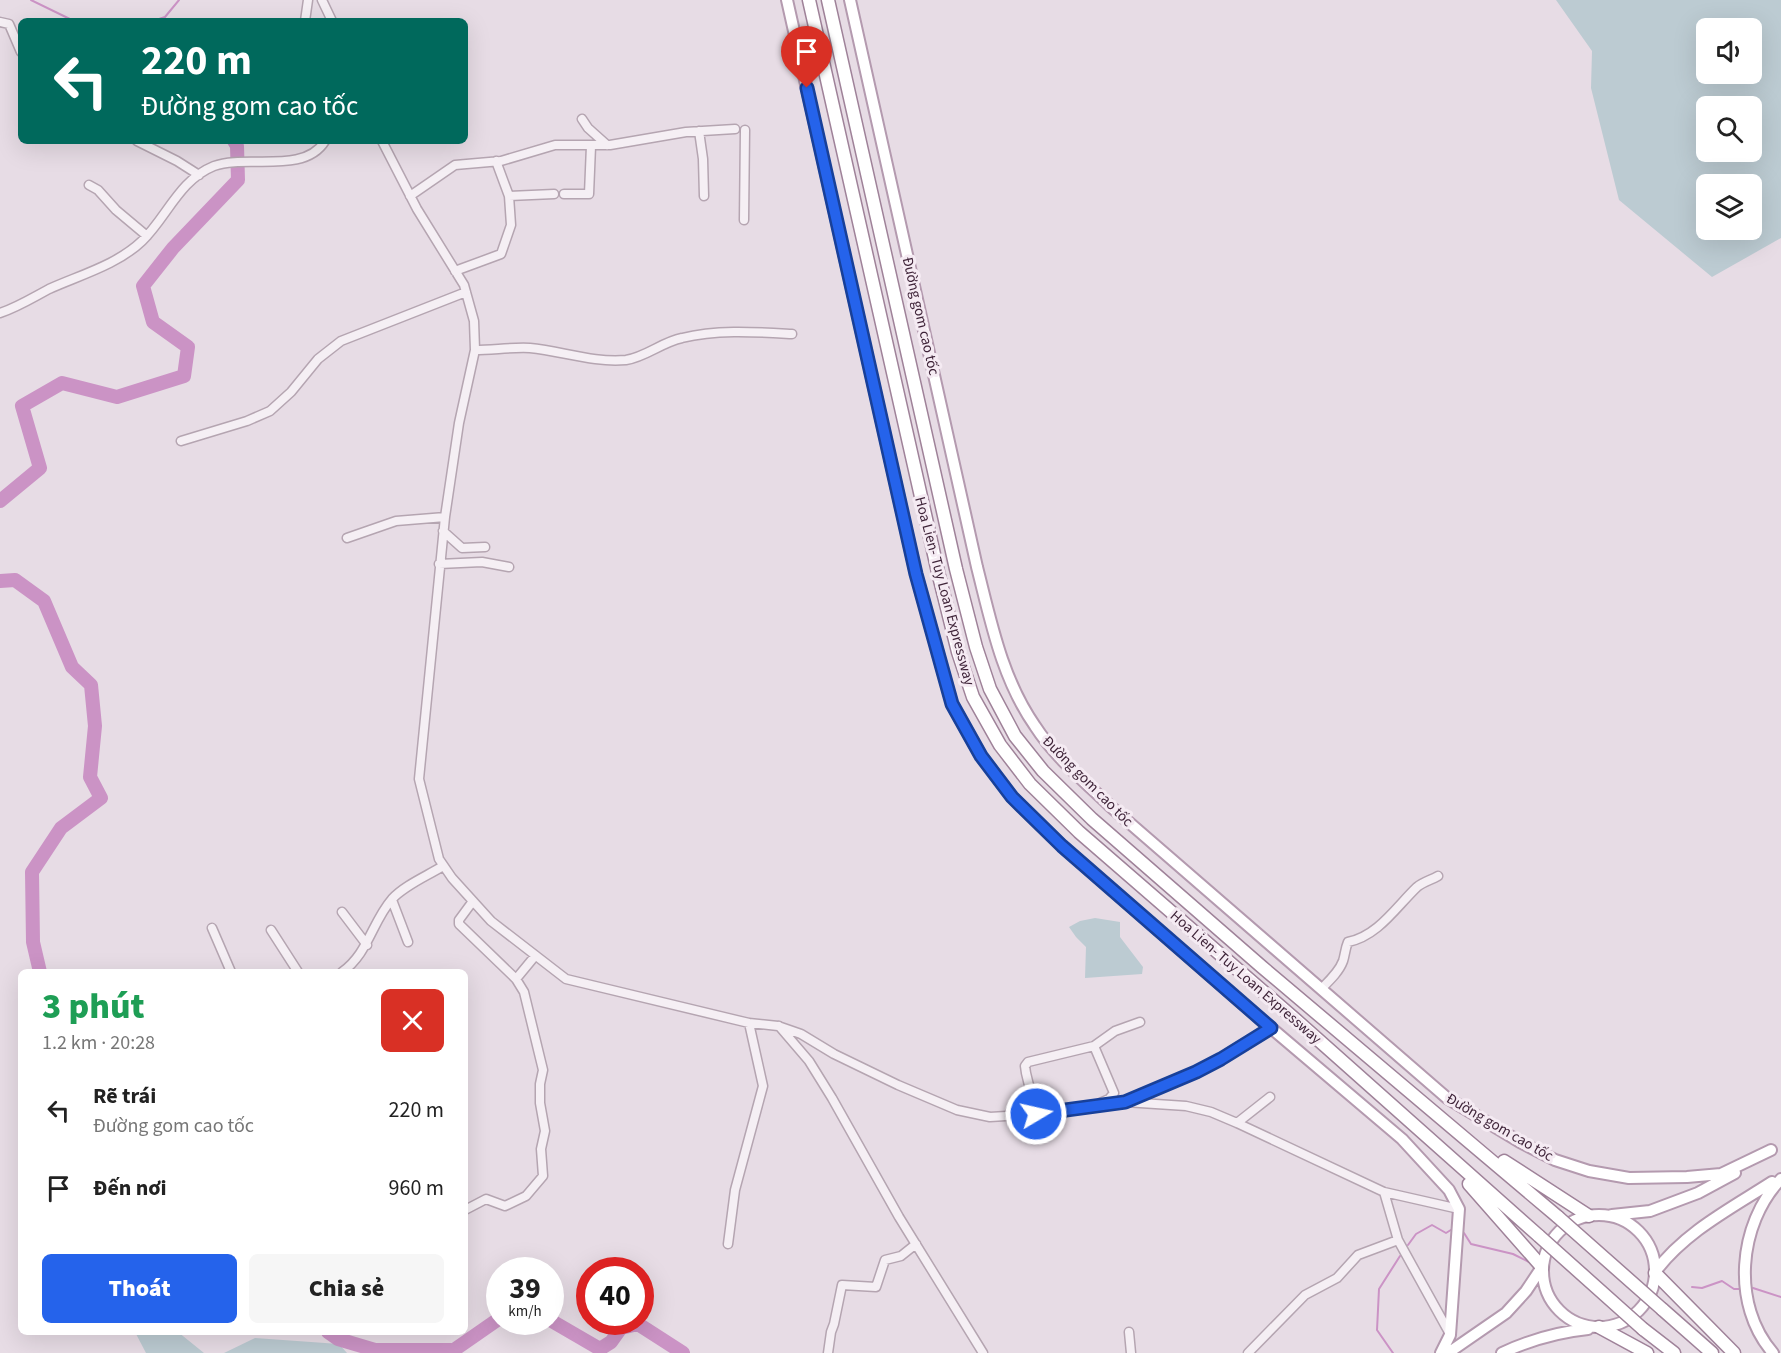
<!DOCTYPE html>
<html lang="vi">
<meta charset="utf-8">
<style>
body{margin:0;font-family:"Source Sans 3",sans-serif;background:#f6f6f6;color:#222;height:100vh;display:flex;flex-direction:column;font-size:22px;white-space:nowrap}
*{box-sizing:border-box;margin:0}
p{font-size:20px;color:#767676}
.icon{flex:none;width:33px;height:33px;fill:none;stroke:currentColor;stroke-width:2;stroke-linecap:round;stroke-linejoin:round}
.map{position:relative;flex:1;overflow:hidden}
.sheet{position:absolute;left:18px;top:969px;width:450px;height:366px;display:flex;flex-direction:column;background:#fff;border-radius:9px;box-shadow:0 6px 24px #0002}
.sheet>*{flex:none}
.hud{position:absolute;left:18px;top:18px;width:450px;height:126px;border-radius:9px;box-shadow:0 6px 24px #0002;background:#00695c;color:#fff;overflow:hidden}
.fabs{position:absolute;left:1696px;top:18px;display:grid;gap:12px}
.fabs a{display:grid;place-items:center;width:66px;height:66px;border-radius:9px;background:#fff;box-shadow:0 6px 24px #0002;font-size:30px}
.speed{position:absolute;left:486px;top:1257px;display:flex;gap:12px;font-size:30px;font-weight:700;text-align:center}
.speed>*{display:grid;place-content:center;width:78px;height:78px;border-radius:50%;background:#fff;box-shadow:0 6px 24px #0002;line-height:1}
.speed small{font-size:15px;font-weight:400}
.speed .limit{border:9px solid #d22;background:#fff;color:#111}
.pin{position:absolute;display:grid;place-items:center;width:51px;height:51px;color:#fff;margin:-62px -26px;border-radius:50% 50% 50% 0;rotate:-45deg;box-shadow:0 0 6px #0007}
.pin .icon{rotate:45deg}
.me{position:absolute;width:66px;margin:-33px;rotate:81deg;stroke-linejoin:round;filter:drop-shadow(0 0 4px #0008)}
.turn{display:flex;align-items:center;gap:21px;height:126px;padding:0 24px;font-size:27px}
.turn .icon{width:78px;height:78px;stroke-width:2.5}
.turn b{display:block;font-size:42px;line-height:51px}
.round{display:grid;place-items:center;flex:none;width:63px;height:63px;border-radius:9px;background:#f6f6f6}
.overview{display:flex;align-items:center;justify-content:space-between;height:102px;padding:0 24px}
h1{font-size:36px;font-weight:800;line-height:45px;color:#1e9e55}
.cta{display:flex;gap:12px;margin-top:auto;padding:12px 24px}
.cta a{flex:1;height:69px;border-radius:9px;background:#2563eb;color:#fff;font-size:24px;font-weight:800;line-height:69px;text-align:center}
.cta a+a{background:#f6f6f6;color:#222}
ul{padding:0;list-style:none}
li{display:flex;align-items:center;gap:18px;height:78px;padding:0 24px}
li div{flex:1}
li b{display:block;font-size:22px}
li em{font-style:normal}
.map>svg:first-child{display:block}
.green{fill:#bccbd2;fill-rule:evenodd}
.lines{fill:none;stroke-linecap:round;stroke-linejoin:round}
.stream{stroke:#cb93c5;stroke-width:2}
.river{stroke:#cb93c5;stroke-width:14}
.minor-casing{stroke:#b5a5b1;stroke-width:11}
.major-casing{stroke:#b49aaf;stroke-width:14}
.highway-casing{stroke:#9f8299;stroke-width:15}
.minor{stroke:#f5eff4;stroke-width:8}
.major{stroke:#fff;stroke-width:10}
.highway{stroke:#fff;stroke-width:12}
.highway-bridge-casing{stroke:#9f8299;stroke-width:15;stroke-linecap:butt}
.highway-bridge{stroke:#fff;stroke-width:12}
.route-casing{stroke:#184099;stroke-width:15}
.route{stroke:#2563eb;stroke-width:10}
.labels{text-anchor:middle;stroke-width:6;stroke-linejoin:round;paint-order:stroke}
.street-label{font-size:15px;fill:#3f2439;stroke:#f5ebf3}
</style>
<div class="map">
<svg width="1781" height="1353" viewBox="0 0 1781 1353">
<rect width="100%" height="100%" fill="#e7dce5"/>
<path class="green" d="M1556 0H1781V238L1712 277 1619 200 1591 88 1592 51ZM1707 28H1752V74H1707ZM1707 106H1752V152H1707ZM1707 184H1752V230H1707Z
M1095 918 1120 922V937L1143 967 1142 974 1085 978 1086 947 1076 937 1069 927 1080 921Z
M135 1332H178L204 1353H146Z
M255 1338 339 1344 347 1353H224Z"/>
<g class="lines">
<path class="stream" d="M31 0 74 21
M153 21 165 17 179 0
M1464 1233 1471 1244 1513 1254 1529 1262
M1408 1245 1416 1234 1432 1225 1446 1233 1454 1228
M1692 1287 1702 1288 1722 1281 1734 1289H1739
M1753 1288 1781 1297
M1393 1353 1377 1330 1379 1289 1400 1256"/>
<path class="river" d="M0 501 40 468 22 406 62 383 117 397 184 376 188 347 153 322 143 286 173 248 238 180 237 146 234 141
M0 581 15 580 44 601 72 667 91 685 95 726 90 777 101 798 61 828 32 872 33 942 40 972
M550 1320 600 1349 611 1342 621 1328 638 1324 683 1353
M328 1332 338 1339 375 1350H454L500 1318"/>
<defs>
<path id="minor" d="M322 0 332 21
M305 21 308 0
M0 22 9 24 21 52
M582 119 588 128 607 145
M699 131 703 159 704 196
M137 141 177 161 199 175
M382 141 417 209 464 285 474 321 475 350 459 423 445 517 419 779 439 859 452 878 491 921 566 979 749 1023 778 1026 801 1034 834 1054 898 1085 957 1110 990 1117 1036 1114 1125 1102 1186 1106 1211 1112 1237 1123 1384 1192 1459 1209
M496 161 509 196 554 194
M89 185 98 190 116 210 147 236
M564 194H589L591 146
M410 196 455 165 501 161 555 145H610L686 132 735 129
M744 220 745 130
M455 271 501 254 511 225 509 196
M0 313C18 307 32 298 49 289 80 275 117 265 142 241 167 217 179 180 214 166 246 154 304 175 325 141
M475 350C493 350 512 347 530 348 562 351 593 363 626 360 646 357 662 342 682 338 717 329 757 332 792 334
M181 441 247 421 270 411 291 392 318 359 341 341 466 292
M443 531 462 548 485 547
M347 538 396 521 445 517
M439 564 482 562 509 567
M392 900 408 942
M473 901 459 920V924L516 979
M342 912 367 945
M212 928 231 972
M271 930 298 972
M342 972C368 954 372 922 392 899 405 885 427 876 443 866
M1321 989C1329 981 1339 972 1343 961 1345 955 1345 949 1348 942 1378 936 1396 907 1417 887 1423 882 1431 880 1438 876
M779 1026 809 1061 832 1098 899 1217 983 1353
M1094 1046 1114 1093 1109 1099 1100 1103
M1129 1100 1196 1072 1221 1059 1271 1028
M1036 1114 1026 1073 1025 1066 1028 1062 1094 1046 1115 1031 1140 1022
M1237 1123 1270 1097
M465 1210 486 1199 505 1206 526 1196 543 1176 541 1149 545 1131 540 1103V1084L543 1070 524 992 516 979 535 956
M1398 1240 1450 1334
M728 1244 735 1190 763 1086 749 1023
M1129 1332 1131 1353
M828 1353 831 1332 834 1324 842 1285 876 1287 885 1260 901 1256 916 1244
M1248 1353 1305 1295 1337 1278 1358 1255 1398 1240 1384 1192"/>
<path id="major" d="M787 0 916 574 952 704 981 756 1012 797 1062 846 1237 999 1402 1139 1449 1190 1459 1209 1450 1335 1441 1353
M850 0 977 567C991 622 1002 679 1035 726 1055 757 1084 781 1110 806L1447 1098 1520 1142 1555 1160 1589 1171 1629 1178 1687 1177 1721 1174 1771 1150
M1612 1215 1650 1211 1698 1193 1735 1173
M1543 1271a56 56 0 1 1 112 0a56 56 0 1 1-112 0Z
M1655 1272C1685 1232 1730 1209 1772 1182
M1448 1353 1506 1313 1526 1291 1542 1267
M1502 1353C1530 1340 1558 1332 1588 1329
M1773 1353C1731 1305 1738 1224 1781 1179"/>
<path id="highway" d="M809 0 938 572 958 652 973 697 1000 745 1030 784 1079 832 1296 1020 1539 1236
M828 0 956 569 976 647 990 689 1015 736 1043 771 1092 819 1262 967 1558 1217
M1504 1161 1589 1216
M1469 1184 1542 1267
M1655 1273 1734 1353
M1662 1309 1712 1353
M1599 1327 1647 1353
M1643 1329 1674 1353"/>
</defs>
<use href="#minor" class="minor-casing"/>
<use href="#major" class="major-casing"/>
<use href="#highway" class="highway-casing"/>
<use href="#minor" class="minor"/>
<use href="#major" class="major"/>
<use href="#highway" class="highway"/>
<defs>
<path id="highway-bridge" d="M1558 1217 1662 1309
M1539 1236 1643 1329"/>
</defs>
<use href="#highway-bridge" class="highway-bridge-casing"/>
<use href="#highway-bridge" class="highway-bridge"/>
</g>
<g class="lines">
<defs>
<path id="route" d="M807 88 916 574 952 704 981 756 1012 797 1062 846 1271 1028 1221 1059 1196 1072 1125 1102 1036 1114"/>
</defs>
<use href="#route" class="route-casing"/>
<use href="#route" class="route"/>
</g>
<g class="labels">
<g class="street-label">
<text transform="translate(921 316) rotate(77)" y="5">Đường gom cao tốc</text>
<text transform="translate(945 591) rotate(75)" y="5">Hoa Lien- Tuy Loan Expressway</text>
<text transform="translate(1088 781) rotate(45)" y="5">Đường gom cao tốc</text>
<text transform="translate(1246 977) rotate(41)" y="5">Hoa Lien- Tuy Loan Expressway</text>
<text transform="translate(1500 1127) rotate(30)" y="5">Đường gom cao tốc</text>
</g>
</g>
</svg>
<div class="fabs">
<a><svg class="icon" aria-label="sound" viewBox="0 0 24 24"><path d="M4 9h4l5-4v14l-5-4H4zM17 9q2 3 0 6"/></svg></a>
<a><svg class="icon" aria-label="search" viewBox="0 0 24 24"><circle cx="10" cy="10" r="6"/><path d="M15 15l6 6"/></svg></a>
<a><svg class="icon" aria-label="layers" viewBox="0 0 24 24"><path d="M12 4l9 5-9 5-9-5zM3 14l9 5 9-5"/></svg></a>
</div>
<div class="speed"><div>39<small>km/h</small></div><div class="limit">40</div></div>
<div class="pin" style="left:807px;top:88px;background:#d93025"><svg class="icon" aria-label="arrive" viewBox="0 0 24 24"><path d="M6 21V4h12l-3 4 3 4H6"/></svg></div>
<svg class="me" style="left:1036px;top:1114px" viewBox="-20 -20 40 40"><circle r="17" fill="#2563eb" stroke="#fff" stroke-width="3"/><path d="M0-11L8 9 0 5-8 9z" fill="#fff"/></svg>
<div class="hud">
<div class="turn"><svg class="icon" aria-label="left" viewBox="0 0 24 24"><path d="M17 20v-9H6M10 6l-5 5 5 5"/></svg><div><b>220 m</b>Đường gom cao tốc</div></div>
</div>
<section class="sheet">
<div class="overview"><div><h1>3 phút</h1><p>1.2 km · 20:28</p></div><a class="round" style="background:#d93025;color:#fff"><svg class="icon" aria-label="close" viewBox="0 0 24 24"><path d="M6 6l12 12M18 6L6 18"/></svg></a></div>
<ul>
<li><svg class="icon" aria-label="left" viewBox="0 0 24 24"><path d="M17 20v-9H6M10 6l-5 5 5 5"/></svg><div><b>Rẽ trái</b><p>Đường gom cao tốc</p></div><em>220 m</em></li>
<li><svg class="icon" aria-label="arrive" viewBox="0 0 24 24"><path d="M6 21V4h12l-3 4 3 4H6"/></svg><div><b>Đến nơi</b></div><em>960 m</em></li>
</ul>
<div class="cta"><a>Thoát</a><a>Chia sẻ</a></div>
</section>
</div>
